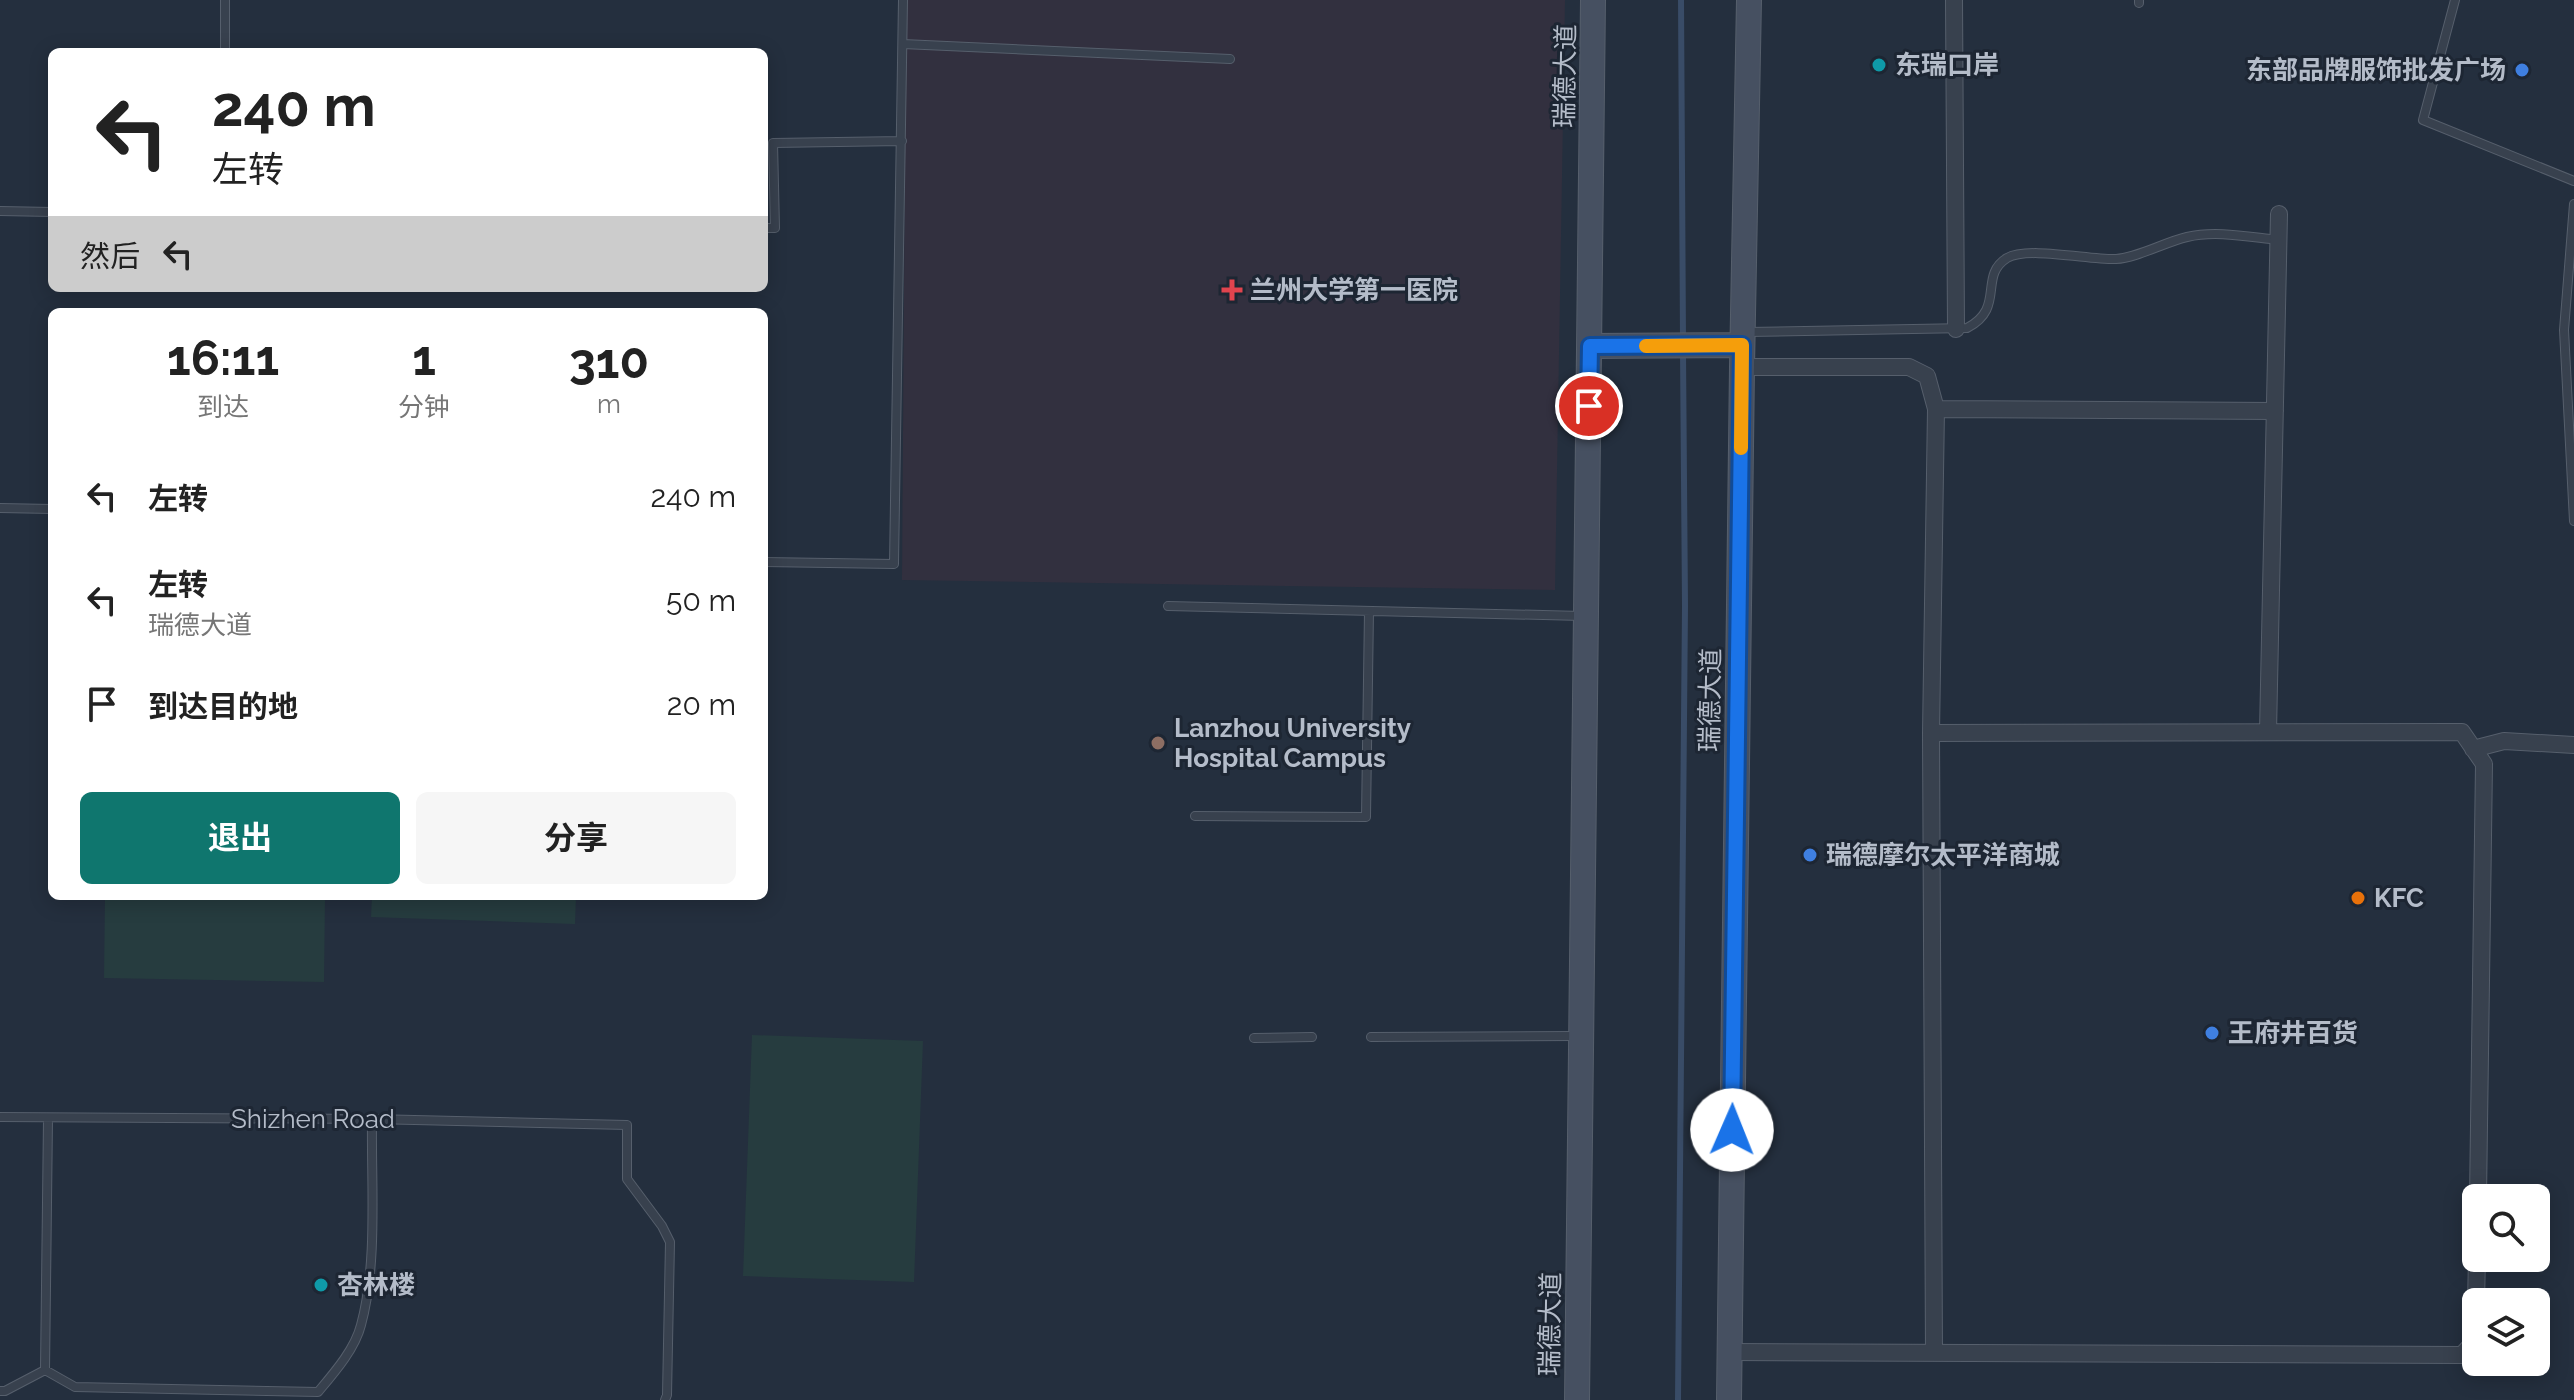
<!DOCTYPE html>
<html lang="zh">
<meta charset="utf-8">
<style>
body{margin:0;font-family:Raleway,"Noto Sans SC",sans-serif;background:#f6f6f6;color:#222;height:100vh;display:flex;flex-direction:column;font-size:30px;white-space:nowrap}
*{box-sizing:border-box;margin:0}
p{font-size:26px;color:#767676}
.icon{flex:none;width:44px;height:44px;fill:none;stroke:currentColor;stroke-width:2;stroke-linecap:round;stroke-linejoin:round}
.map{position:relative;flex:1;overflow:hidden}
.drawer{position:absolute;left:48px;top:308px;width:720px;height:592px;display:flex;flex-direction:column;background:#fff;border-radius:12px;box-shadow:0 4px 20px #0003}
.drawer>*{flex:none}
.guide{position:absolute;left:48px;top:48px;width:720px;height:244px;border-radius:12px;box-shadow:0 4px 20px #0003;background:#fff;color:#222;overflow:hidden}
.controls{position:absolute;left:2462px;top:1184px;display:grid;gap:16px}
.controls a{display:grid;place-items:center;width:88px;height:88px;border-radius:12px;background:#fff;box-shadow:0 4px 20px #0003;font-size:40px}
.pin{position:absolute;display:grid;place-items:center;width:68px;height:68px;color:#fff;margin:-34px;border:4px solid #fff;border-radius:50%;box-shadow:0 2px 8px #0007}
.me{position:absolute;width:88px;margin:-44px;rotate:1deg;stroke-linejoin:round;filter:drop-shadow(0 0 6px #0008)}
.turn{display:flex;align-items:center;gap:28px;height:168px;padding:0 32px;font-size:36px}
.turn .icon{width:104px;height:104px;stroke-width:2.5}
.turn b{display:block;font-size:56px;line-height:68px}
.then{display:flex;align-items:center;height:76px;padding:0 32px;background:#0003;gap:16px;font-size:30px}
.eta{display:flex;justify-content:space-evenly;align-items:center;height:136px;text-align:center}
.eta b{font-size:48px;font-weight:700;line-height:56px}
.cta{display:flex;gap:16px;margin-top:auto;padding:16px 32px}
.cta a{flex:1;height:92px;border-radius:12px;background:#0f766e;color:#fff;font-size:32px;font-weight:700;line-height:92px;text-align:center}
.cta a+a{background:#f6f6f6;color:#222}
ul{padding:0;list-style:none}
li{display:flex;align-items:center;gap:24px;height:104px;padding:0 32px}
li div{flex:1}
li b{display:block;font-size:30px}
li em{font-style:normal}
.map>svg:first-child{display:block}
.medical{fill:#32303f}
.green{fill:#263c3f}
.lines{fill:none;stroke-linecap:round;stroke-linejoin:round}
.stream{stroke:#394c67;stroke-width:6}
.lane-casing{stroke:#565f6c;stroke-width:10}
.street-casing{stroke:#565f6c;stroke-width:18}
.secondary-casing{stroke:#565f6c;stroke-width:26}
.lane{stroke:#38414e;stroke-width:8}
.street{stroke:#38414e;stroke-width:16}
.secondary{stroke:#465061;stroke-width:24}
.route-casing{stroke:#114b97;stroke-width:20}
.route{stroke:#1a73e8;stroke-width:14}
.slow{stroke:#f59e0b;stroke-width:14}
.culture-dot{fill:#0f9aa8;stroke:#1d2633;stroke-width:3}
.shop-dot{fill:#3f7fe0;stroke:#1d2633;stroke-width:3}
.health-dot{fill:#e0444e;stroke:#1d2633;stroke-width:3}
.education-dot{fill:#8d6e63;stroke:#1d2633;stroke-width:3}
.food-dot{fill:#e8710a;stroke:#1d2633;stroke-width:3}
.labels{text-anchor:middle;stroke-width:6;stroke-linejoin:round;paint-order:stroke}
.poi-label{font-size:26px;font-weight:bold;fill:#b4bcc9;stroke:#1d2633;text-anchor:start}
.street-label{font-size:26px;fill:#b4bcc9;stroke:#1d2633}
</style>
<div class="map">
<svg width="2574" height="1400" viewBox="0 0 2574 1400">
<rect width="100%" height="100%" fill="#242f3e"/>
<path class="medical" d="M906 0H1565L1555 590 902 580Z"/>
<path class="green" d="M105 896H325L324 982 104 978Z
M372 896H576L575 924 371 917Z
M752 1035 923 1041 914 1282 743 1276Z"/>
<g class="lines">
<path class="stream" d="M1681 0 1683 340
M1678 1400 1685 606 1683 352"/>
<defs>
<path id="lane" d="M225 0V52
M2455 0 2423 120 2574 181
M2139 3V0
M903 44 1230 59
M2574 204 2564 330 2574 521
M0 211 52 212
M764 228H775L773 143 902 141
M1747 332 1967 328C2006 308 1978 276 2007 258 2028 246 2090 260 2116 259 2137 258 2165 242 2187 237 2216 230 2249 237 2278 240
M0 508 52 509
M764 562 894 564 903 0
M1168 606 1582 616
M1195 816 1366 817 1369 611
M1371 1037 1576 1036
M1254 1038 1312 1037
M0 1117 372 1119 627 1125V1179L662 1226 670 1242 667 1395 665 1400
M45 1370 48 1119
M0 1391H5L45 1370 75 1387 318 1392C334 1373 355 1349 361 1325 378 1263 371 1183 372 1119"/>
<path id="street" d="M1954 0 1956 329
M1742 367H1909L1927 376 1936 409 1931 733
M1936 409 2275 411
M2268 732 2279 214
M2473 749 2504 741 2574 745
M2476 1302 2477 1258
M1729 1352 2462 1355 2476 1340V1318
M1934 1353 1931 733 2462 732 2484 764 2478 1198"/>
<path id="secondary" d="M1590 346 1742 345
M1577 1400 1593 0
M1729 1400 1742 367 1749 0"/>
</defs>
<use href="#lane" class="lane-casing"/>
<use href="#street" class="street-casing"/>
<use href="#secondary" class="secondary-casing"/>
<use href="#lane" class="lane"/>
<use href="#street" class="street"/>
<use href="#secondary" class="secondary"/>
</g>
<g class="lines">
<defs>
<path id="route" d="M1589 406 1590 346 1742 345 1732 1130"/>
</defs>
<use href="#route" class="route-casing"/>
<use href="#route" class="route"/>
<path class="slow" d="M1646 346 1742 345 1741 448"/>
</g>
<g class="culture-dot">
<circle cx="1879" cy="65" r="8"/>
<circle cx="321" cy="1285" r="8"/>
</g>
<g class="shop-dot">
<circle cx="2522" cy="70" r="8"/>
<circle cx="1810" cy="855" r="8"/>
<circle cx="2212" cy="1033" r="8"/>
</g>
<path class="health-dot" d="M1228 278h8v8h8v8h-8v8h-8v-8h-8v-8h8z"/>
<circle class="education-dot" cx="1158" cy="743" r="8"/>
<circle class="food-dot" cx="2358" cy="898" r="8"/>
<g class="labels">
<g class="poi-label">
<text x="1895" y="74">东瑞口岸</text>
<text x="2506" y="79" text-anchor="end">东部品牌服饰批发广场</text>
<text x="1250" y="299">兰州大学第一医院</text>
<text x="1174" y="737">Lanzhou University<tspan x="1174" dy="30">Hospital Campus</tspan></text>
<text x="1826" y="864">瑞德摩尔太平洋商城</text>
<text x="2374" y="907">KFC</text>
<text x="2228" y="1042">王府井百货</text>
<text x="337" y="1294">杏林楼</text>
</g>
<g class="street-label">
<text transform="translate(1565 76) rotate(-89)" y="9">瑞德大道</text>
<text transform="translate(1710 700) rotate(-89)" y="9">瑞德大道</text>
<text x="313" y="1128">Shizhen Road</text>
<text transform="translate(1550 1324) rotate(-89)" y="9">瑞德大道</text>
</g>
</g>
</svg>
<div class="controls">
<a><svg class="icon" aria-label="search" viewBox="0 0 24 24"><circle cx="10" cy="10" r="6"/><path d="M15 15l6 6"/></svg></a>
<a><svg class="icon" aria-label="layers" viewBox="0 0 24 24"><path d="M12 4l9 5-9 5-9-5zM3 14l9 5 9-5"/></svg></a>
</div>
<div class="pin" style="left:1589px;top:406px;background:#d93025"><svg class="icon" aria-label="arrive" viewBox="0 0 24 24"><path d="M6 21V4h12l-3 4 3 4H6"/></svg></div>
<svg class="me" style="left:1732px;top:1130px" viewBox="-20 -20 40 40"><circle r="19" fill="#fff"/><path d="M0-13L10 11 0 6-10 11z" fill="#1a73e8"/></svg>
<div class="guide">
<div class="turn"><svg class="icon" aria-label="left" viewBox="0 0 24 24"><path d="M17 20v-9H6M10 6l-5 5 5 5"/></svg><div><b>240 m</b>左转</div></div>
<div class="then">然后<svg class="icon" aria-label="left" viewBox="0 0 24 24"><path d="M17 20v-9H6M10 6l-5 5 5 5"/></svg></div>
</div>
<section class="drawer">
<div class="eta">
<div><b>16:11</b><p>到达</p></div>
<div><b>1</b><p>分钟</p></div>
<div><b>310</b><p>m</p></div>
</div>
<ul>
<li><svg class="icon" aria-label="left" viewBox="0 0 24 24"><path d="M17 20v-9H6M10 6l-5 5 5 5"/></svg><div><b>左转</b></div><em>240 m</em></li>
<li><svg class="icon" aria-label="left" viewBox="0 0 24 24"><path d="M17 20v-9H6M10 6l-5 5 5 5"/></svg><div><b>左转</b><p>瑞德大道</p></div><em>50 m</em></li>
<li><svg class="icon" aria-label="arrive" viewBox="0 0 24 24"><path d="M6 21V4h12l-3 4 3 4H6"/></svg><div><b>到达目的地</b></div><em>20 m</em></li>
</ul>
<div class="cta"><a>退出</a><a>分享</a></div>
</section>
</div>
